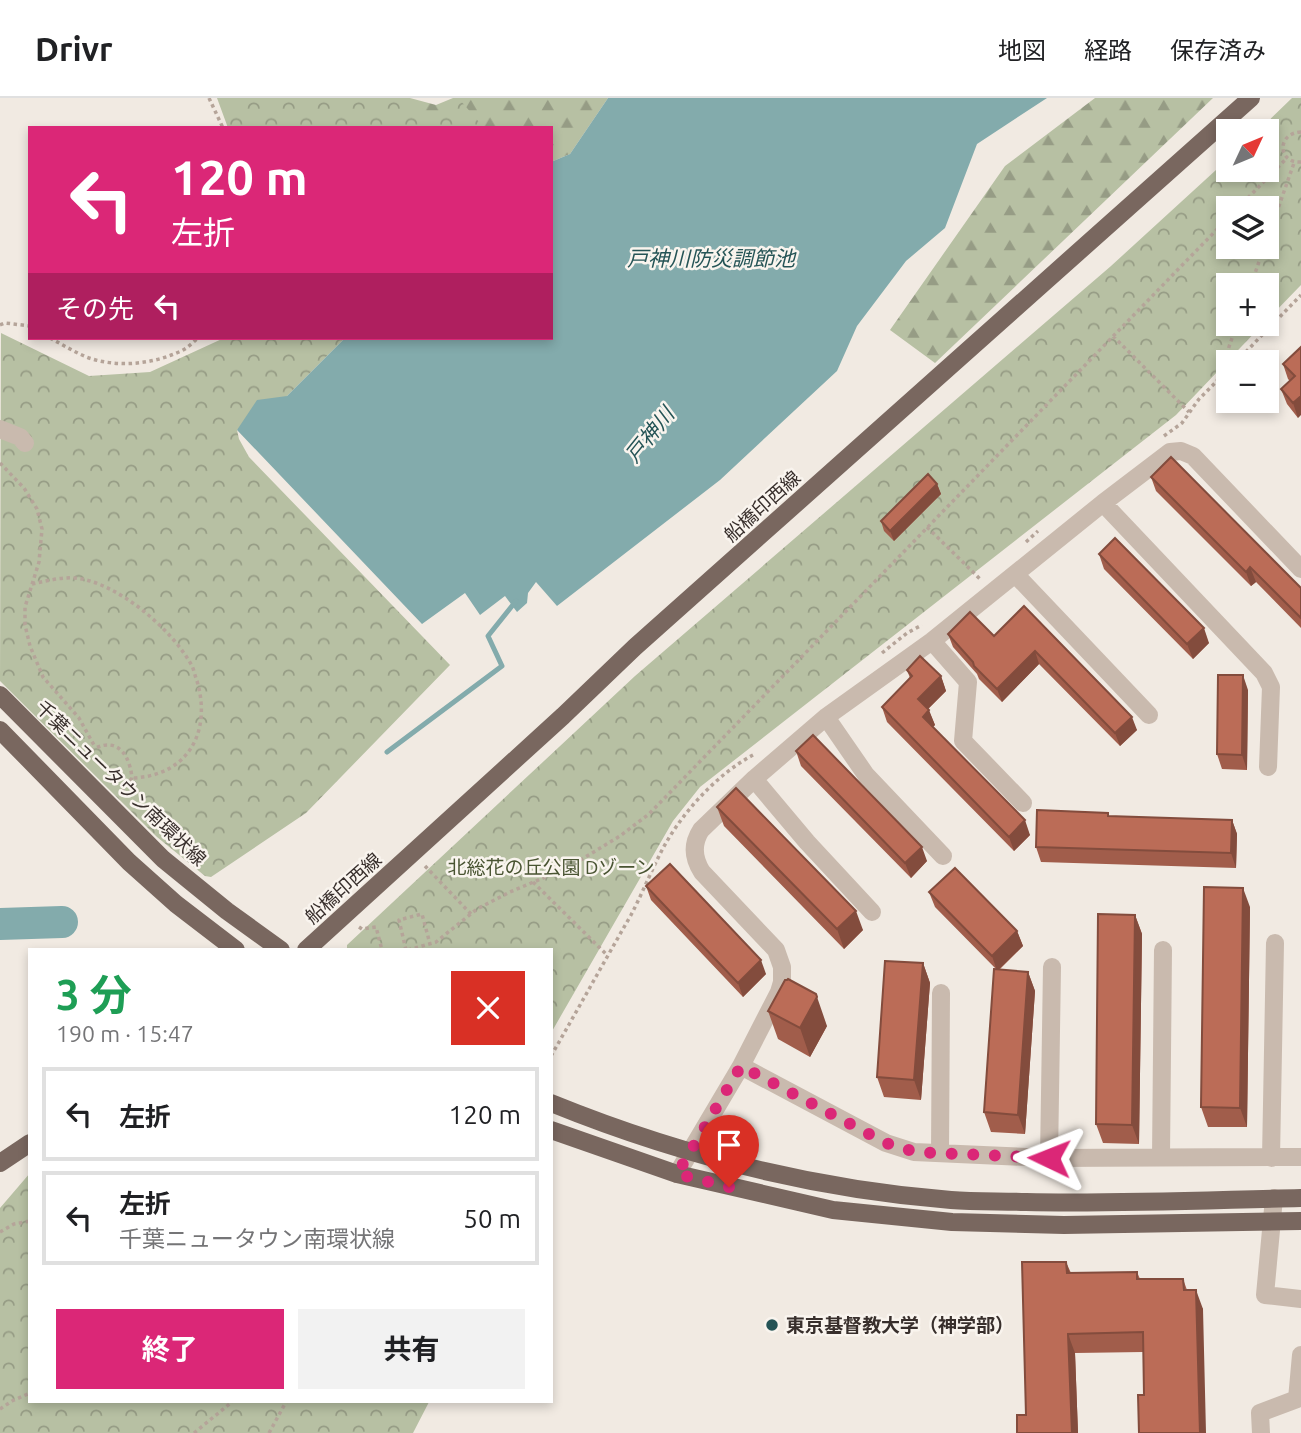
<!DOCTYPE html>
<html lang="ja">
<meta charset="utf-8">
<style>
body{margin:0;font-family:Ubuntu,"Noto Sans JP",sans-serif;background:#f2f2f2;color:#202124;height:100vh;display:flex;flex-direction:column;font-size:26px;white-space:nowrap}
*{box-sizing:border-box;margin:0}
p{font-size:23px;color:#757577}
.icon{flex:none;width:38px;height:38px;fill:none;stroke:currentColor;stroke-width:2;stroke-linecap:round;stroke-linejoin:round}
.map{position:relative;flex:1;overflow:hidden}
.side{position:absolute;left:28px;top:850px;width:525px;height:455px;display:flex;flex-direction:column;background:#fff;border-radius:0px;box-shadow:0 4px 10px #0003}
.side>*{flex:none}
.banner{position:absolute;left:28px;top:28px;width:525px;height:214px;border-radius:0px;box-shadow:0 4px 10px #0003;background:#db2777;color:#fff;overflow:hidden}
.needle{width:46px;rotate:46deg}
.controls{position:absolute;left:1216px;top:21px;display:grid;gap:14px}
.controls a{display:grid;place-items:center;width:63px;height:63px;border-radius:0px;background:#fff;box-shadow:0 4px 10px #0003;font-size:35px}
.pin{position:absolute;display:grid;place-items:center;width:60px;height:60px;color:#fff;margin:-72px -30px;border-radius:50% 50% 50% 0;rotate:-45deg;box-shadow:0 0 7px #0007}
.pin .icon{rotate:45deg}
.me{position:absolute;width:77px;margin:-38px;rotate:272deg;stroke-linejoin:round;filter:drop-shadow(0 0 5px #0008)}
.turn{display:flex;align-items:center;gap:24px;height:147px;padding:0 28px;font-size:32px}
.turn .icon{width:91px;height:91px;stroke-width:2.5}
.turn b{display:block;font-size:49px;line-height:60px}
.then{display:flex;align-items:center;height:66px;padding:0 28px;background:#0003;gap:14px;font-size:26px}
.round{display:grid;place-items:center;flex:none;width:74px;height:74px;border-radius:0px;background:#f2f2f2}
.summary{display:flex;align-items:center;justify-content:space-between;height:119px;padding:0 28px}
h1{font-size:42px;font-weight:700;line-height:52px;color:#1e9e55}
.button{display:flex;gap:14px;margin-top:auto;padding:14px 28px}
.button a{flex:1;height:80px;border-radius:0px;background:#db2777;color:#fff;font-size:28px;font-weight:700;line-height:80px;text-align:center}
.button a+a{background:#f2f2f2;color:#202124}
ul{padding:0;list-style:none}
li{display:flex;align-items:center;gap:21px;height:94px;margin:0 14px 10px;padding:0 14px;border:4px solid #e0e0e0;border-radius:0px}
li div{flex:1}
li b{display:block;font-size:26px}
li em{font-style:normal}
header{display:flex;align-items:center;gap:42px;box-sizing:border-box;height:98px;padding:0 35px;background:#fff;border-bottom:2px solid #e0e0e0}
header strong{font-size:33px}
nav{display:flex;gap:38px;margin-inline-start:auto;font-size:24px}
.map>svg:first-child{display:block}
.forest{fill:url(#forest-firs)}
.park{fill:url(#park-crowns);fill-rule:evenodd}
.water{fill:#83abac}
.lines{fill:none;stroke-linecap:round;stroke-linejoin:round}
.stream{stroke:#83abac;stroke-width:5}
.river{stroke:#83abac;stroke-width:32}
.path{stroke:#b5a499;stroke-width:3.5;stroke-dasharray:3.5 3.5;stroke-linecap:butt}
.minor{stroke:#c9baae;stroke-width:18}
.major{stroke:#79675f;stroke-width:18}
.wall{fill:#a15d4b}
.shaded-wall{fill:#834c3d}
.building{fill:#bb6c57;stroke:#834c3d;stroke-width:2}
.route{stroke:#db2777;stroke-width:12;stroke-dasharray:0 21.6}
.poi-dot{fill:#255456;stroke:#f9f4ee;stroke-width:2.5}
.labels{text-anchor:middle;stroke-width:5;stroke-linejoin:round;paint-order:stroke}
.street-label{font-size:19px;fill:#382f2c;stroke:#f9f4ee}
.park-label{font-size:19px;fill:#495432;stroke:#f9f4ee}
.poi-label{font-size:19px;font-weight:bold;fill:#382f2c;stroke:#f9f4ee;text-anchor:start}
.water-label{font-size:21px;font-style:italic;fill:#255456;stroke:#f9f4ee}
</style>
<header>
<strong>Drivr</strong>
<nav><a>地図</a><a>経路</a><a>保存済み</a></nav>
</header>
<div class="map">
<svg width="1301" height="1335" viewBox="0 0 1301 1335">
<defs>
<pattern id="forest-firs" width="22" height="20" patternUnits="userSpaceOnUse" patternTransform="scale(1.75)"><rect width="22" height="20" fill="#b7c0a3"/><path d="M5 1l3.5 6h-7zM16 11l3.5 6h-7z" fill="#969c85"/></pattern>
<pattern id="park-crowns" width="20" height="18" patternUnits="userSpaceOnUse" patternTransform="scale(1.75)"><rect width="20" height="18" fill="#b7c0a3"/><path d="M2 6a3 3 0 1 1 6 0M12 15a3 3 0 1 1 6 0" fill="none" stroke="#969c85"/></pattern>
</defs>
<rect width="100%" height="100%" fill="#f1eae2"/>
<path class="forest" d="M217 0H410L436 7 453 0H608L570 56 551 64V30H228Z
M1095 0H1213L935 265 890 232 1005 68Z"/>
<path class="park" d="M226 0H406L435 19 447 7 461 3 484 30H229Z
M1292 0H1301V187L1267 222V187H1228V226H1263L1176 317 700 689 673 723 551 935V852H347V847L635 578 1111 168 1228 61V72H1267V33H1258ZM1228 110H1267V149H1228Z
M1 235 89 278 150 274 224 240H345L287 298 237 332 239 341 249 359 450 567 306 715 211 779 205 778 157 739 0 583Z
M30 1075V1304H429L413 1335H0V1110Z"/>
<path class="water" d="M608 0H1047L977 46 945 130 906 163 857 228 837 273 720 382 557 508 536 484 528 495 527 505 517 514 505 498 480 517 465 495 422 526 237 332 257 302 287 298 345 240H551V64L570 56Z"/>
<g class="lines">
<path class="stream" d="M387 654 502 568 488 538 516 503"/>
<path class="river" d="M0 826 62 824"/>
<path class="path" d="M209 0 223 30
M1301 34C1276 35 1278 66 1301 64
M1238 110 1287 60
M1267 142 1294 65
M1251 187 1264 149
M0 227 5 225 30 228
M1113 238 1189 314
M50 240C63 247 76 255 89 260 119 270 153 266 181 253 188 250 193 244 198 240
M1236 264 1301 197
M1217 283 1237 226
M1164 338 1182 325 1199 301 1228 272
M0 365 24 390 37 411 42 431 39 464 25 509V527L30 548 43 579 79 620 95 649
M927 429 980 481
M1026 444 1038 433
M32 486C46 483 61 479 75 480 117 484 172 531 192 568 194 572 195 578 197 583 212 634 188 678 132 680
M882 555 907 535 922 527
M85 657C111 636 129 650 132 680L121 695
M425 768 471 816
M533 784 607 857
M359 829 362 831 376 829 382 852
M406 852 399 822 422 816 430 846
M408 852 436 844 477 811 510 794 569 769 620 738 649 716 1228 120
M551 958C578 911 604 864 631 817 641 798 649 778 659 758 678 719 714 678 753 657
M0 1134 14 1126 30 1123
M0 1311 12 1303 30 1295
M194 1335 232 1304
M269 1335 286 1304"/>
<path class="minor" d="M0 331 20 339 25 345
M1103 405 1264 575 1271 589 1268 669
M1015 476 1149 617
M932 543 968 584 963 643 1023 705
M826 619 866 677 943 758
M754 681 807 744 872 814
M741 968 886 1045 914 1054 1049 1060 1301 1059
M940 1055 941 895
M1161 1059 1163 852
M1049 1060 1052 869
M1271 1060 1275 845
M677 1076 741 968 779 894 782 884V869L776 852 702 774C693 760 692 746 701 732L754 681 826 619 932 543 1103 405 1170 354 1181 353 1193 358 1301 471
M1274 1100 1265 1197 1301 1201
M1261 1335 1260 1315 1297 1301 1301 1257"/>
<path class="major" d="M0 597 163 761 227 813 281 852
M0 632 129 764 176 806 236 852
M306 852 563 618 635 549 1251 0
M551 1005C679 1057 814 1091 951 1102 976 1104 1001 1103 1026 1104 1117 1106 1209 1102 1301 1100
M551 1032 677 1076 833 1112 952 1124 1064 1127 1301 1123
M0 1065 30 1045"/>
</g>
<path class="wall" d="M1301 249 1298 320 1287 306 1281 291 1290 283 1288 281 1283 266Z
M1151 379 1301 490V530L1256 484 1251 488 1156 393Z
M937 386 941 396 894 443 884 433 881 423Z
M1099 456 1209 545 1193 561 1104 471Z
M1024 508 1137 632 1120 648 1039 566 1002 604 979 581 977 576 953 549 948 536 994 538Z
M907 572 941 578 946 593 928 611 935 627 933 629 1030 737 1014 753 887 624 882 609 910 580Z
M1248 592 1247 672 1222 671 1217 656Z
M796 653 927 763 911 780 801 668Z
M717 709 863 832 844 851 724 728Z
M1109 718 1232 722 1237 736 1236 770 1041 764 1036 749Z
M646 788 766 876 743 899 651 802Z
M929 794 1017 833 1023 848 999 872 1028 874 1035 893 1025 1036 991 1034 984 1014 996 871 935 809Z
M1250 809 1247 1029H1208L1201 1009Z
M1135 817 1142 836 1139 1046 1103 1045 1096 1026Z
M923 865 930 885 921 1002 884 999 877 979Z
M768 913 827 928 810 959 778 941Z
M1066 1164 1071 1175 1137 1174 1140 1181H1183L1187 1192 1203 1211 1144 1297 1143 1254 1075 1255 1078 1335H1017L1026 1317Z"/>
<path class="shaded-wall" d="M1301 298V317L1298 320 1293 305Z
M937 386 941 396 894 443 890 433Z
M1250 469 1256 484 1251 488 1246 474Z
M1204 530 1209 545 1193 561 1187 546Z
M1035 553 1039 566 1002 604 997 591Z
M1243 577 1248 592 1247 672 1242 657Z
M941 578 946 593 923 616 918 601Z
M929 612 935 627 928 633 923 619Z
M1132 619 1137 632 1120 648 1115 635Z
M1025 722 1030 737 1014 753 1009 739Z
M1232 722 1237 736 1236 770 1231 755Z
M922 749 927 763 911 780 905 765Z
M1243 790 1250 809 1247 1029 1240 1010Z
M856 813 863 832 844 851 837 831Z
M1135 817 1142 836 1139 1046 1132 1027Z
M1017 833 1023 848 997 873 992 858Z
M761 862 766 876 743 899 738 885Z
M923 865 930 885 921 1002 914 982Z
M1028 874 1035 893 1025 1036 1018 1017Z
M816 896 827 928 810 959 800 930Z
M1066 1164 1073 1183 1067 1175Z
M1196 1192 1203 1211 1206 1335H1200Z
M1068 1236 1075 1255 1078 1335H1072Z"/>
<path class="building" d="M1301 249V298L1293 305 1281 291 1295 278 1283 266Z
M1171 359 1301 490V520L1250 469 1246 474 1151 379Z
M928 376 937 386 890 433 881 423Z
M1115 440 1204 530 1187 546 1099 456Z
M1024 508 1132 619 1115 635 1035 553 997 591 974 568 973 564 948 536 970 514 994 538Z
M920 558 941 578 918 601 929 612 923 619 1025 722 1009 739 882 609 912 578 907 572Z
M1218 577H1243L1242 657 1217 656Z
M813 637 922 749 905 765 796 653Z
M736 690 856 813 837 831 717 709Z
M1037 712 1108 715V718L1232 722 1231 755 1036 749Z
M670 766 761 862 738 885 646 788Z
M955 770 1017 833 992 858 929 794Z
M1204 789 1243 790 1240 1010 1201 1009Z
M1098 816 1135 817 1132 1027 1096 1026Z
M885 863 923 865 914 982 877 979Z
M994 871 1028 874 1018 1017 984 1014Z
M788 881 816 896 817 899 800 930 768 913 785 882H787Z
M1022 1164H1066L1067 1175 1137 1174V1181H1183L1184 1192H1196L1200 1335H1139L1138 1297H1144L1143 1234 1068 1236 1072 1335H1017V1317H1026Z"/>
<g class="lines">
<path class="route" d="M729 1089 677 1076 741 968 886 1045 915 1054 1049 1060"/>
</g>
<circle class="poi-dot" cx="772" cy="1227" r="7"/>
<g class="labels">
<g class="street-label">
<text transform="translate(762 408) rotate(-42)" y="7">船橋印西線</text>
<text transform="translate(121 685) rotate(44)" y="7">千葉ニュータウン南環状線</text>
<text transform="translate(343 790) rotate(-42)" y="7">船橋印西線</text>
</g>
<g class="park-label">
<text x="551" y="776">北総花の丘公園 Dゾーン</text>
</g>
<g class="poi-label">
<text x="786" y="1234">東京基督教大学（神学部）</text>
</g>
<g class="water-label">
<text x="711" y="168">戸神川防災調節池</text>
<text transform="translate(650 337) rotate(-51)" y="7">戸神川</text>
</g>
</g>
</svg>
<div class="controls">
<a><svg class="needle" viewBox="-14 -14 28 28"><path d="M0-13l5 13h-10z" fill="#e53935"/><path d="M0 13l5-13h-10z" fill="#757577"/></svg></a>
<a><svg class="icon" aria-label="layers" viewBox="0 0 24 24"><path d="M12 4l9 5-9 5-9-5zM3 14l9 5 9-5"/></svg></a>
<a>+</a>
<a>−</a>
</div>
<div class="pin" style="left:729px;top:1089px;background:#d93025"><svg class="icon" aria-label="arrive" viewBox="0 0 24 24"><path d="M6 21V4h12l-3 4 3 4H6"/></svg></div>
<svg class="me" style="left:1049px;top:1060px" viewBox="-20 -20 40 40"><path d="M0-17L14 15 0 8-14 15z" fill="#db2777" stroke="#fff" stroke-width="4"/></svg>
<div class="banner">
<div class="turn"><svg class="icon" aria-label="left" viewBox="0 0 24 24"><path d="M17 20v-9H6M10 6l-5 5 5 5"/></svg><div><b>120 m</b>左折</div></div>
<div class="then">その先<svg class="icon" aria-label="left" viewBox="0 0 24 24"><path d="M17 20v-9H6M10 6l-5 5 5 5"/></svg></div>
</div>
<section class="side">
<div class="summary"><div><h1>3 分</h1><p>190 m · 15:47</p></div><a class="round" style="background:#d93025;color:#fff"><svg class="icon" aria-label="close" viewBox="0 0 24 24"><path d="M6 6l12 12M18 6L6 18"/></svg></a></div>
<ul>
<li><svg class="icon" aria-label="left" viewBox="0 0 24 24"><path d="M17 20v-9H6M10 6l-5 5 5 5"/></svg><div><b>左折</b></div><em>120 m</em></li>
<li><svg class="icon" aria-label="left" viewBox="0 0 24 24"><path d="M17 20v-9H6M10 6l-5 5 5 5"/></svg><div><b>左折</b><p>千葉ニュータウン南環状線</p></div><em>50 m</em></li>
</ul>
<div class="button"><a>終了</a><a>共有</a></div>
</section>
</div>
